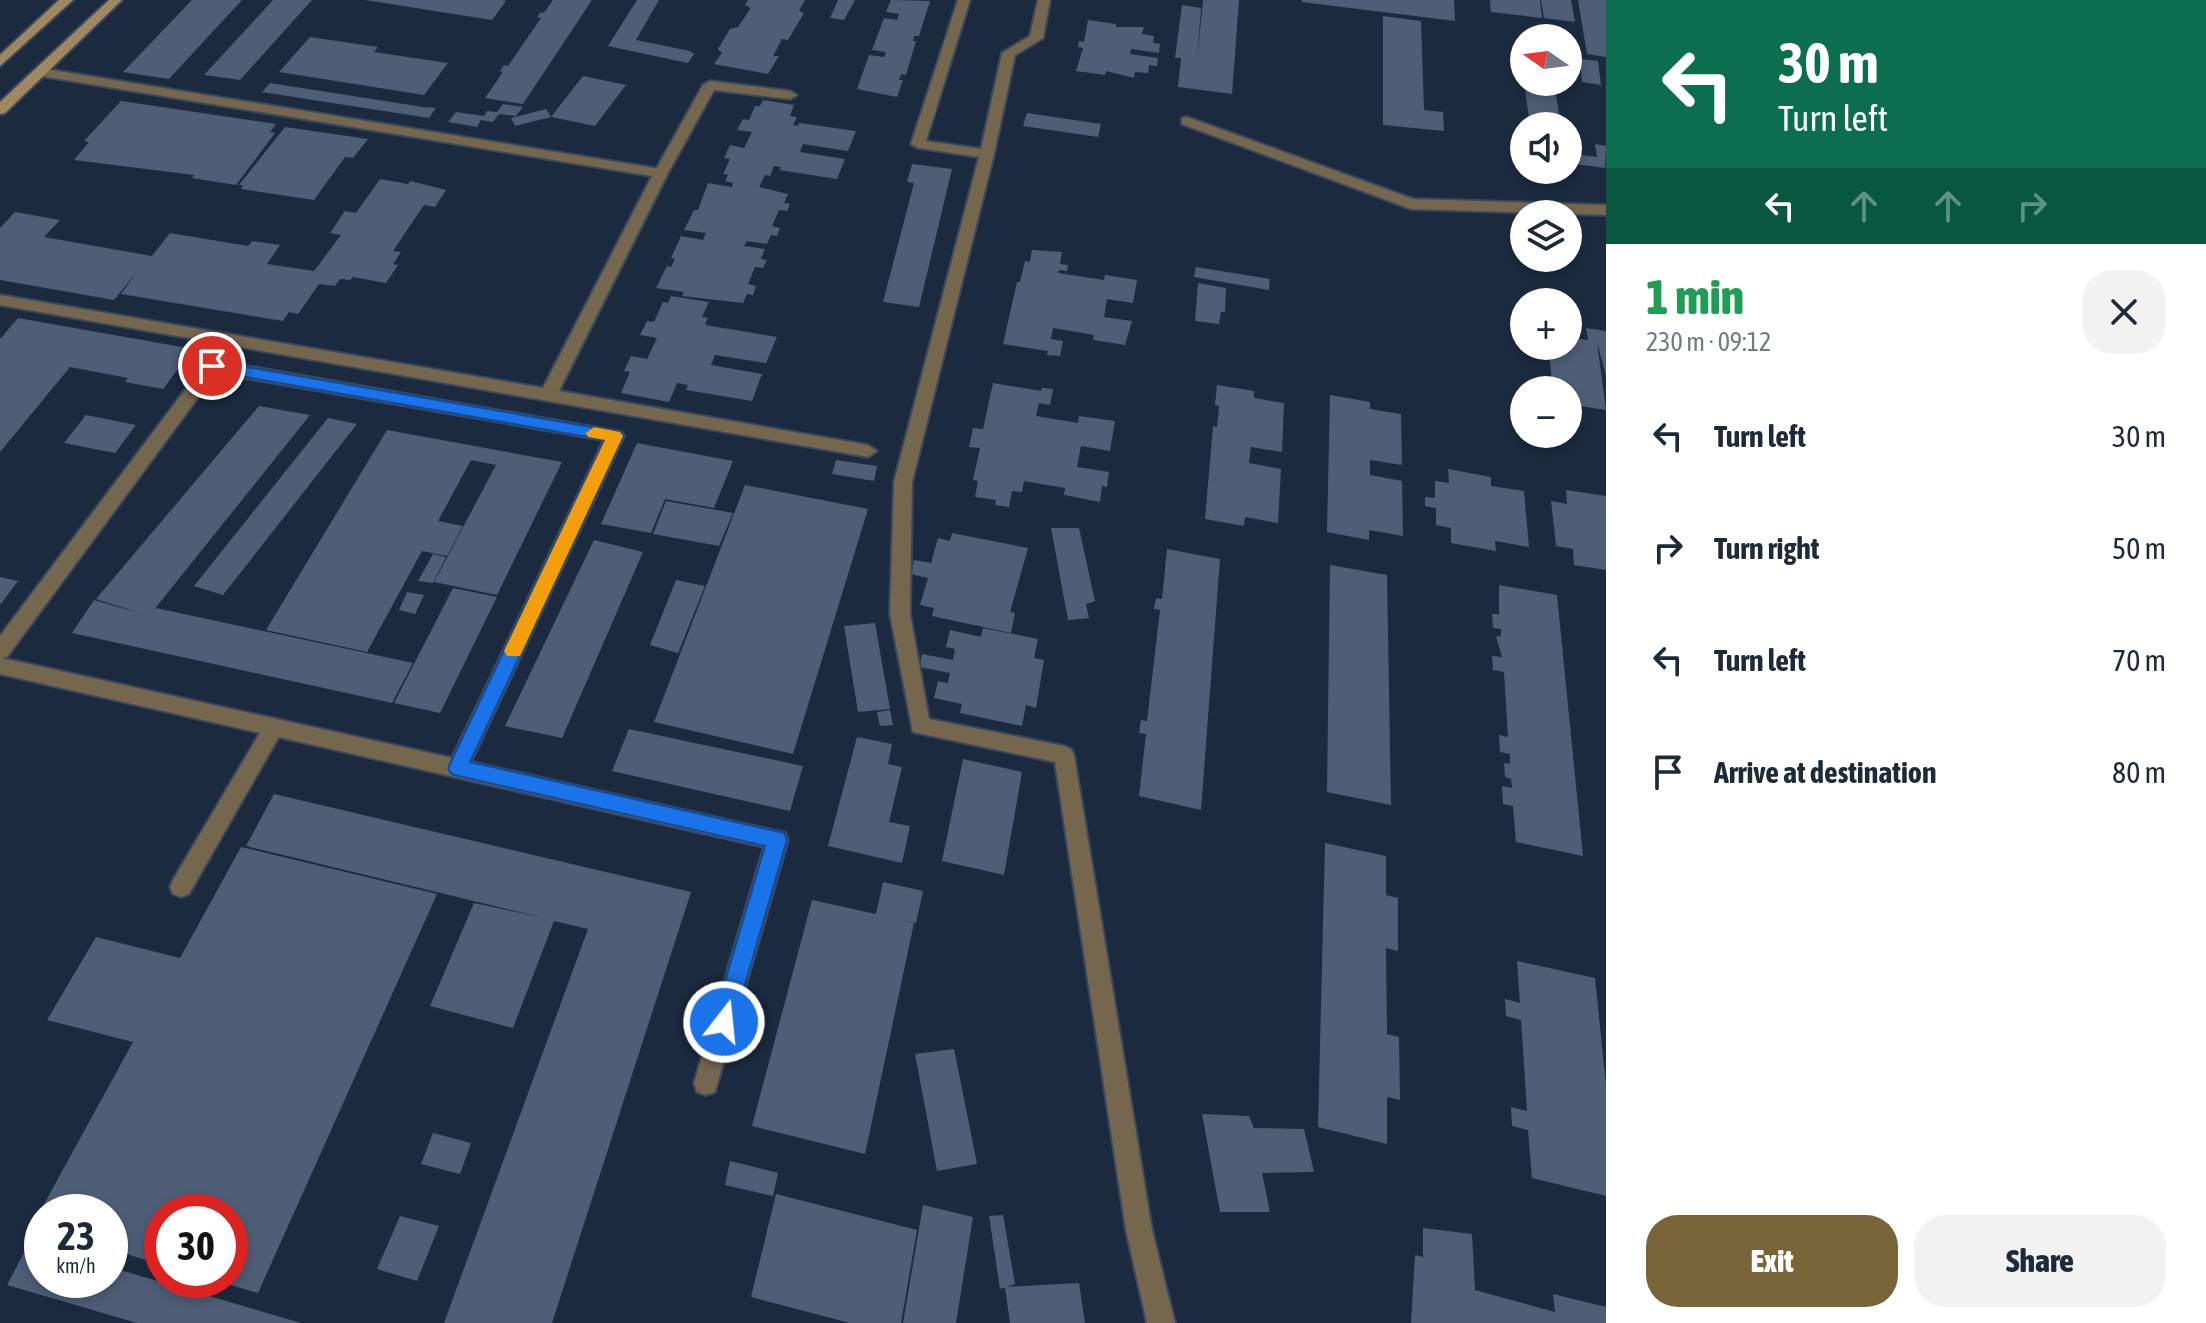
<!DOCTYPE html>
<meta charset="utf-8">
<style>
body{margin:0;font-family:"Asap Condensed",sans-serif;background:#f2f2f3;color:#1f2937;height:100vh;display:flex;flex-direction:column;font-size:30px;white-space:nowrap}
*{box-sizing:border-box;margin:0}
p{font-size:26px;color:#747a83}
.icon{flex:none;width:44px;height:44px;fill:none;stroke:currentColor;stroke-width:2;stroke-linecap:round;stroke-linejoin:round}
.map{position:relative;flex:1;overflow:hidden}
.details{display:flex;flex-direction:column;background:#fff;width:600px}
.details>*{flex:none}
.banner{background:#0b6e4f;color:#fff;overflow:hidden}
.needle{width:52px;rotate:284deg}
.tools{position:absolute;left:1510px;top:24px;display:grid;gap:16px}
.tools a{display:grid;place-items:center;width:72px;height:72px;border-radius:50%;background:#fff;box-shadow:0 4px 12px #0003;font-size:40px}
.speed{position:absolute;left:24px;top:1194px;display:flex;gap:16px;font-size:40px;font-weight:700;text-align:center}
.speed>*{display:grid;place-content:center;width:104px;height:104px;border-radius:50%;background:#fff;box-shadow:0 4px 12px #0003;line-height:1}
.speed small{font-size:20px;font-weight:400}
.speed .limit{border:12px solid #d22;background:#fff;color:#111}
.pin{position:absolute;display:grid;place-items:center;width:68px;height:68px;color:#fff;margin:-34px;border:4px solid #fff;border-radius:50%;box-shadow:0 2px 8px #0007}
.me{position:absolute;width:88px;margin:-44px;rotate:16deg;stroke-linejoin:round;filter:drop-shadow(0 0 6px #0008)}
.turn{display:flex;align-items:center;gap:28px;height:168px;padding:0 40px;font-size:36px}
.turn .icon{width:104px;height:104px;stroke-width:2.5}
.turn b{display:block;font-size:56px;line-height:68px}
.lanes{display:flex;align-items:center;height:76px;padding:0 40px;background:#0003;justify-content:center;gap:40px;direction:ltr}
.lanes .off{opacity:.35}
.round{display:grid;place-items:center;flex:none;width:84px;height:84px;border-radius:32px;background:#f2f2f3}
.head{display:flex;align-items:center;justify-content:space-between;height:136px;padding:0 40px}
h1{font-size:48px;font-weight:800;line-height:60px;color:#1e9e55}
.primary-button{display:flex;gap:16px;margin-top:auto;padding:16px 40px}
.primary-button a{flex:1;height:92px;border-radius:32px;background:#796437;color:#fff;font-size:32px;font-weight:800;line-height:92px;text-align:center}
.primary-button a+a{background:#f2f2f3;color:#1f2937}
ul{padding:0;list-style:none}
li{display:flex;align-items:center;gap:24px;height:112px;padding:0 40px}
li div{flex:1}
li b{display:block;font-size:30px}
li em{font-style:normal}
main{display:flex;flex:1;min-height:0}
.map>svg:first-child{display:block}
.building{fill:#4d5e76}
.lines{fill:none;stroke-linecap:round;stroke-linejoin:round}
.service-casing{stroke:#3a475c;stroke-width:4}
.minor-casing{stroke:#3a475c;stroke-width:4}
.secondary-casing{stroke:#3a475c;stroke-width:4}
.service{fill:#75664e;fill-rule:evenodd}
.minor{fill:#75664e;fill-rule:evenodd}
.secondary{fill:#9f8860;fill-rule:evenodd}
.route{fill:#1a73e8;stroke:#114b97;stroke-width:2}
.slow{fill:#f59e0b}
</style>
<main>
<div class="map">
<svg width="1606" height="1323" viewBox="0 0 1606 1323">
<rect width="100%" height="100%" fill="#1c2a40"/>
<path class="building" d="M192 0H242L169 79 123 72Z
M273 0H312L240 80 204 75Z
M365 0H503L506 1 492 20Z
M553 0H592L523 104 485 98 503 72 500 71 504 65 508 66 541 18 537 17 541 12 544 13Z
M637 0H659L636 40 690 51 694 54 688 63 608 46Z
M748 0H805L799 11 804 13 788 40 782 39 773 56H779L768 74 714 64 722 53 718 49 730 29 738 27 751 8 745 5Z
M838 0H855L844 20 830 18Z
M891 0 930 1 919 36H914L913 41H916L906 75 901 74 899 80H903L897 97 857 89 869 55 884 57 886 52 872 50 884 18 897 20 899 14 886 12Z
M1203 0H1239L1232 94 1178 87 1181 58H1175L1182 5 1201 8 1197 61Z
M1302 0H1454L1455 21 1302 2Z
M1490 0H1540L1542 18 1491 12Z
M1541 0H1571L1575 22 1544 18Z
M1578 0H1606V57L1587 54Z
M1383 16 1421 21 1424 110 1443 112 1444 131 1383 125Z
M1088 20 1116 24V27H1144L1142 34 1154 36 1153 43 1160 44 1159 53 1131 49 1130 54 1158 58 1157 66 1149 65 1148 73 1135 72 1134 78 1106 71 1105 75 1076 71 1083 48 1078 47 1079 41 1084 42Z
M310 37 378 47 374 52 448 63 424 95 279 72Z
M1580 59 1598 61 1601 85 1582 82Z
M583 76 626 85 595 126 551 117Z
M1524 82H1554L1561 126H1530Z
M270 83 423 107 436 108 429 118 262 92Z
M763 100 794 105 790 116 797 117 793 125 798 126 799 123 856 131 848 151 803 144 800 152 845 159 837 179 779 170 781 167 774 166 770 176 765 175 759 187 788 194 784 203 790 204 787 211 779 210 772 226 780 228 777 236 771 235 767 244 747 241 744 246 765 249 761 259 767 260 763 268 755 267 748 284 756 286 753 295 747 294 743 303 682 296 684 292 656 288 667 266 671 267 675 259 671 258 681 236 703 240 706 233 684 230 694 210H698L708 183 732 187 733 183 725 181 728 175 723 174 730 159 724 158 730 145 744 148 752 132 737 130 743 119 749 120 755 106H760Z
M121 101 276 124 270 132 275 133 236 185 192 178 194 175 74 160 89 142 84 141Z
M503 104 523 107 516 116 499 114 493 122 481 120 477 127 448 122 456 112 484 116 487 111 497 112Z
M546 109 551 117 515 126 511 118Z
M1027 113 1101 124 1098 137 1023 126Z
M285 127 368 139 353 158 345 157 314 200 241 189 243 185H239Z
M1595 144 1606 146 1605 168 1568 163V153L1597 157Z
M912 164 952 169 919 307 883 302 914 183 907 182Z
M380 179 408 184 410 181 446 190 435 207 424 205 393 251 401 252 393 264 398 265 386 283 353 277 350 280 340 279 335 286 319 284 298 314 289 312 283 321 121 294 137 272 114 300 0 280V228L15 212 60 220 44 237 152 256 170 233 248 246 252 241 280 245 267 264 314 271 341 235 330 233 345 211 356 213Z
M1032 250 1062 252 1060 264 1068 265 1067 271 1059 270 1058 273 1104 280 1105 275 1137 280 1133 303 1107 299 1104 317 1132 321 1125 345 1093 340 1094 335 1053 328 1051 339 1063 341 1060 356 1047 355 1048 351 1003 344 1017 282H1020L1025 261 1030 262Z
M1196 267 1270 279 1269 290 1194 277Z
M1198 283 1226 288 1225 312H1221L1219 324 1195 321Z
M671 296 709 302 702 317 708 318 705 325 777 337 766 363 715 355 711 365 762 374 752 401 686 390 688 385 677 383 669 402 621 393 630 372 624 371 631 356 647 359 657 338 640 335 647 321 654 322 663 302 668 303Z
M18 318 193 349 163 389 125 382 128 378 70 367 0 452V339Z
M1586 328 1606 331V376L1597 342 1606 410 1568 404V390H1553L1548 346H1568V337L1588 340Z
M993 383 1041 391 1042 388 1053 389 1050 405 1039 403 1036 416 1078 423 1079 416 1115 421 1110 451 1081 446 1077 467 1109 472 1107 487 1102 486 1100 502 1064 495 1065 488 1024 481 1022 492 1012 491 1009 507 995 505 996 500 975 497 978 481 973 480 980 448 969 447 973 428 983 429Z
M1217 385 1254 391V398L1284 403 1282 452 1251 447 1249 463 1281 469 1278 523 1245 517 1244 526 1205 519 1213 426 1217 427 1219 406 1215 405Z
M1330 395 1370 402V409L1401 414 1402 465 1370 460V475L1402 481 1403 536 1369 530V540L1327 532Z
M259 406 310 415 153 611 156 608 413 663 392 703 72 633 94 600 146 615 96 599Z
M86 415 136 425 115 453 64 443Z
M328 418 357 424 223 595 194 586Z
M387 430 562 462 497 595 434 582 496 465 471 460 438 521 463 526 447 556 422 551 367 652 266 630Z
M637 443 733 461 714 508 665 499 651 533 601 524Z
M836 460 877 466 874 481 832 474Z
M1448 469 1491 477V486L1524 491 1529 547 1495 541 1496 551 1451 543V528L1436 525V508L1425 506V497L1435 498V481L1449 483Z
M745 485 868 509 793 754 654 722Z
M1566 490 1606 496V570L1574 565 1573 549 1556 546 1551 501 1567 504Z
M666 501 733 513 719 546 653 534Z
M1051 528H1079L1095 601 1086 604 1089 618 1068 620Z
M952 533 1028 548 1010 612 1015 613 1011 633 932 616 934 608 920 605 928 578 911 574 914 560 931 563 938 538 950 541Z
M594 540 643 552 562 738 505 726Z
M1167 549 1220 559 1201 810 1139 796 1146 734 1139 733 1141 720 1147 721 1160 610 1154 609 1156 598 1162 599Z
M433 554 446 557 433 583 418 581Z
M1330 565 1387 575 1391 805 1327 792Z
M0 577 18 581 0 605Z
M676 580 705 586 678 653 650 645Z
M1499 585 1557 595 1583 856 1516 842 1513 806 1503 804 1502 786 1512 788 1511 779 1505 777 1504 763 1510 764V754L1500 752 1499 735 1508 737 1504 672 1493 670 1492 656 1502 657 1496 637 1501 636V629L1493 628 1492 614H1499Z
M453 588 497 597 440 713 394 703Z
M407 592 424 595 415 614 399 610Z
M875 623 890 709 858 712 844 626Z
M983 628 1038 639 1034 658 1044 660 1036 708 1026 705 1022 726 960 713 962 704 934 698 938 681 948 683 950 673 919 667 922 654 953 660 955 649 946 647 950 630 981 637Z
M890 710 893 725 880 726 877 712Z
M629 729 803 766 790 811 612 771Z
M857 737 892 744 888 764 902 767 889 822 910 826 902 863 828 846Z
M963 759 1022 772 1004 875 942 861Z
M274 794 691 892 552 1323H444L588 929 554 921 513 1028 430 1006 474 903 544 918 246 846Z
M1325 843 1386 856V895L1398 898V951L1386 948 1387 1034 1399 1037 1400 1100 1387 1097V1144L1318 1127Z
M241 847 437 894 258 1293 217 1281 230 1280V1212H162V1265L110 1249V1212H42V1229L32 1226 133 1042 47 1020 96 937 180 958Z
M883 882 923 891 916 923 902 920 914 923 865 1154 752 1126 812 900 876 914Z
M1517 961 1595 978 1606 1085V1196L1532 1178 1528 1130 1512 1126 1511 1107 1527 1111 1521 1020 1506 1016 1505 999 1520 1003Z
M954 1049 977 1164 937 1171 915 1054Z
M1202 1114 1249 1116 1254 1128 1304 1129 1314 1172 1262 1173 1270 1212H1220Z
M433 1133 471 1143 460 1174 421 1164Z
M730 1161 778 1173 773 1196 725 1185Z
M776 1194 917 1230 901 1323H850L751 1297Z
M923 1205 973 1217 956 1323H903Z
M1003 1215 1015 1284 1000 1289 989 1216Z
M400 1216 439 1226 417 1281 377 1269Z
M1423 1228 1472 1234 1475 1290 1555 1312 1553 1294 1606 1307V1323H1411L1415 1255 1423 1257Z
M29 1243 42 1247V1280H110V1267L301 1323H137L7 1285Z
M1079 1283 1085 1323H1010L1005 1287Z"/>
<g class="lines">
<defs>
<path id="service" d="M710 81 790 91 797 95 790 99 714 90 668 173 666 176H656L654 173 703 85Z
M1187 117 1413 199 1606 205V215L1411 209 1182 124V118Z
M274 718 281 721 284 727 281 733 189 894 181 897 173 894 170 887 173 880 267 721Z"/>
<path id="minor" d="M958 0H970L926 141 981 149 1002 53 1030 36 1038 0H1050L1043 38 1015 55 994 154 912 482 910 614 929 719 1064 746 1071 749 1074 755 1152 1230 1175 1323H1147L1126 1230 1055 762 913 732 890 614 894 482 979 157 918 148 911 144Z
M40 68 666 170 668 173 559 391 868 445 877 451 868 457 0 305V295L543 388 652 176 35 75 33 72Z
M212 360 621 432 624 436 471 762 785 833 788 840 715 1092 706 1095 697 1092 694 1083 764 847 0 674V636L206 362ZM216 373 604 440 452 758 2 658 7 657Z"/>
<path id="secondary" d="M59 0H73L0 66V55Z
M109 0H122L5 113 0 114V102Z"/>
</defs>
<use href="#service" class="service-casing"/>
<use href="#minor" class="minor-casing"/>
<use href="#secondary" class="secondary-casing"/>
<use href="#service" class="service"/>
<use href="#minor" class="minor"/>
<use href="#secondary" class="secondary"/>
</g>
<path class="route" d="M212 361 620 432 623 436 470 762 784 833 787 840 732 1029 724 1033 716 1029 713 1022 765 846 458 776 451 774 448 768 605 440 206 370 204 366Z"/>
<path class="slow" d="M594 427 620 432 623 436 520 656H507L504 651 605 440 588 437 586 433Z"/>
</svg>
<div class="tools">
<a><svg class="needle" viewBox="-14 -14 28 28"><path d="M0-13l5 13h-10z" fill="#e53935"/><path d="M0 13l5-13h-10z" fill="#747a83"/></svg></a>
<a><svg class="icon" aria-label="sound" viewBox="0 0 24 24"><path d="M4 9h4l5-4v14l-5-4H4zM17 9q2 3 0 6"/></svg></a>
<a><svg class="icon" aria-label="layers" viewBox="0 0 24 24"><path d="M12 4l9 5-9 5-9-5zM3 14l9 5 9-5"/></svg></a>
<a>+</a>
<a>−</a>
</div>
<div class="speed"><div>23<small>km/h</small></div><div class="limit">30</div></div>
<div class="pin" style="left:212px;top:366px;background:#d93025"><svg class="icon" aria-label="arrive" viewBox="0 0 24 24"><path d="M6 21V4h12l-3 4 3 4H6"/></svg></div>
<svg class="me" style="left:724px;top:1022px" viewBox="-20 -20 40 40"><circle r="17" fill="#1a73e8" stroke="#fff" stroke-width="3"/><path d="M0-11L8 9 0 5-8 9z" fill="#fff"/></svg>
</div>
<section class="details">
<div class="banner">
<div class="turn"><svg class="icon" aria-label="left" viewBox="0 0 24 24"><path d="M17 20v-9H6M10 6l-5 5 5 5"/></svg><div><b>30 m</b>Turn left</div></div>
<div class="lanes"><svg class="icon" aria-label="left" viewBox="0 0 24 24"><path d="M17 20v-9H6M10 6l-5 5 5 5"/></svg><svg class="icon off" aria-label="ahead" viewBox="0 0 24 24"><path d="M12 20V5M6 11l6-6 6 6"/></svg><svg class="icon off" aria-label="ahead" viewBox="0 0 24 24"><path d="M12 20V5M6 11l6-6 6 6"/></svg><svg class="icon off" aria-label="right" viewBox="0 0 24 24"><path d="M7 20v-9h11M14 6l5 5-5 5"/></svg></div>
</div>
<div class="head"><div><h1>1 min</h1><p>230 m · 09:12</p></div><a class="round"><svg class="icon" aria-label="close" viewBox="0 0 24 24"><path d="M6 6l12 12M18 6L6 18"/></svg></a></div>
<ul>
<li><svg class="icon" aria-label="left" viewBox="0 0 24 24"><path d="M17 20v-9H6M10 6l-5 5 5 5"/></svg><div><b>Turn left</b></div><em>30 m</em></li>
<li><svg class="icon" aria-label="right" viewBox="0 0 24 24"><path d="M7 20v-9h11M14 6l5 5-5 5"/></svg><div><b>Turn right</b></div><em>50 m</em></li>
<li><svg class="icon" aria-label="left" viewBox="0 0 24 24"><path d="M17 20v-9H6M10 6l-5 5 5 5"/></svg><div><b>Turn left</b></div><em>70 m</em></li>
<li><svg class="icon" aria-label="arrive" viewBox="0 0 24 24"><path d="M6 21V4h12l-3 4 3 4H6"/></svg><div><b>Arrive at destination</b></div><em>80 m</em></li>
</ul>
<div class="primary-button"><a>Exit</a><a>Share</a></div>
</section>
</main>
